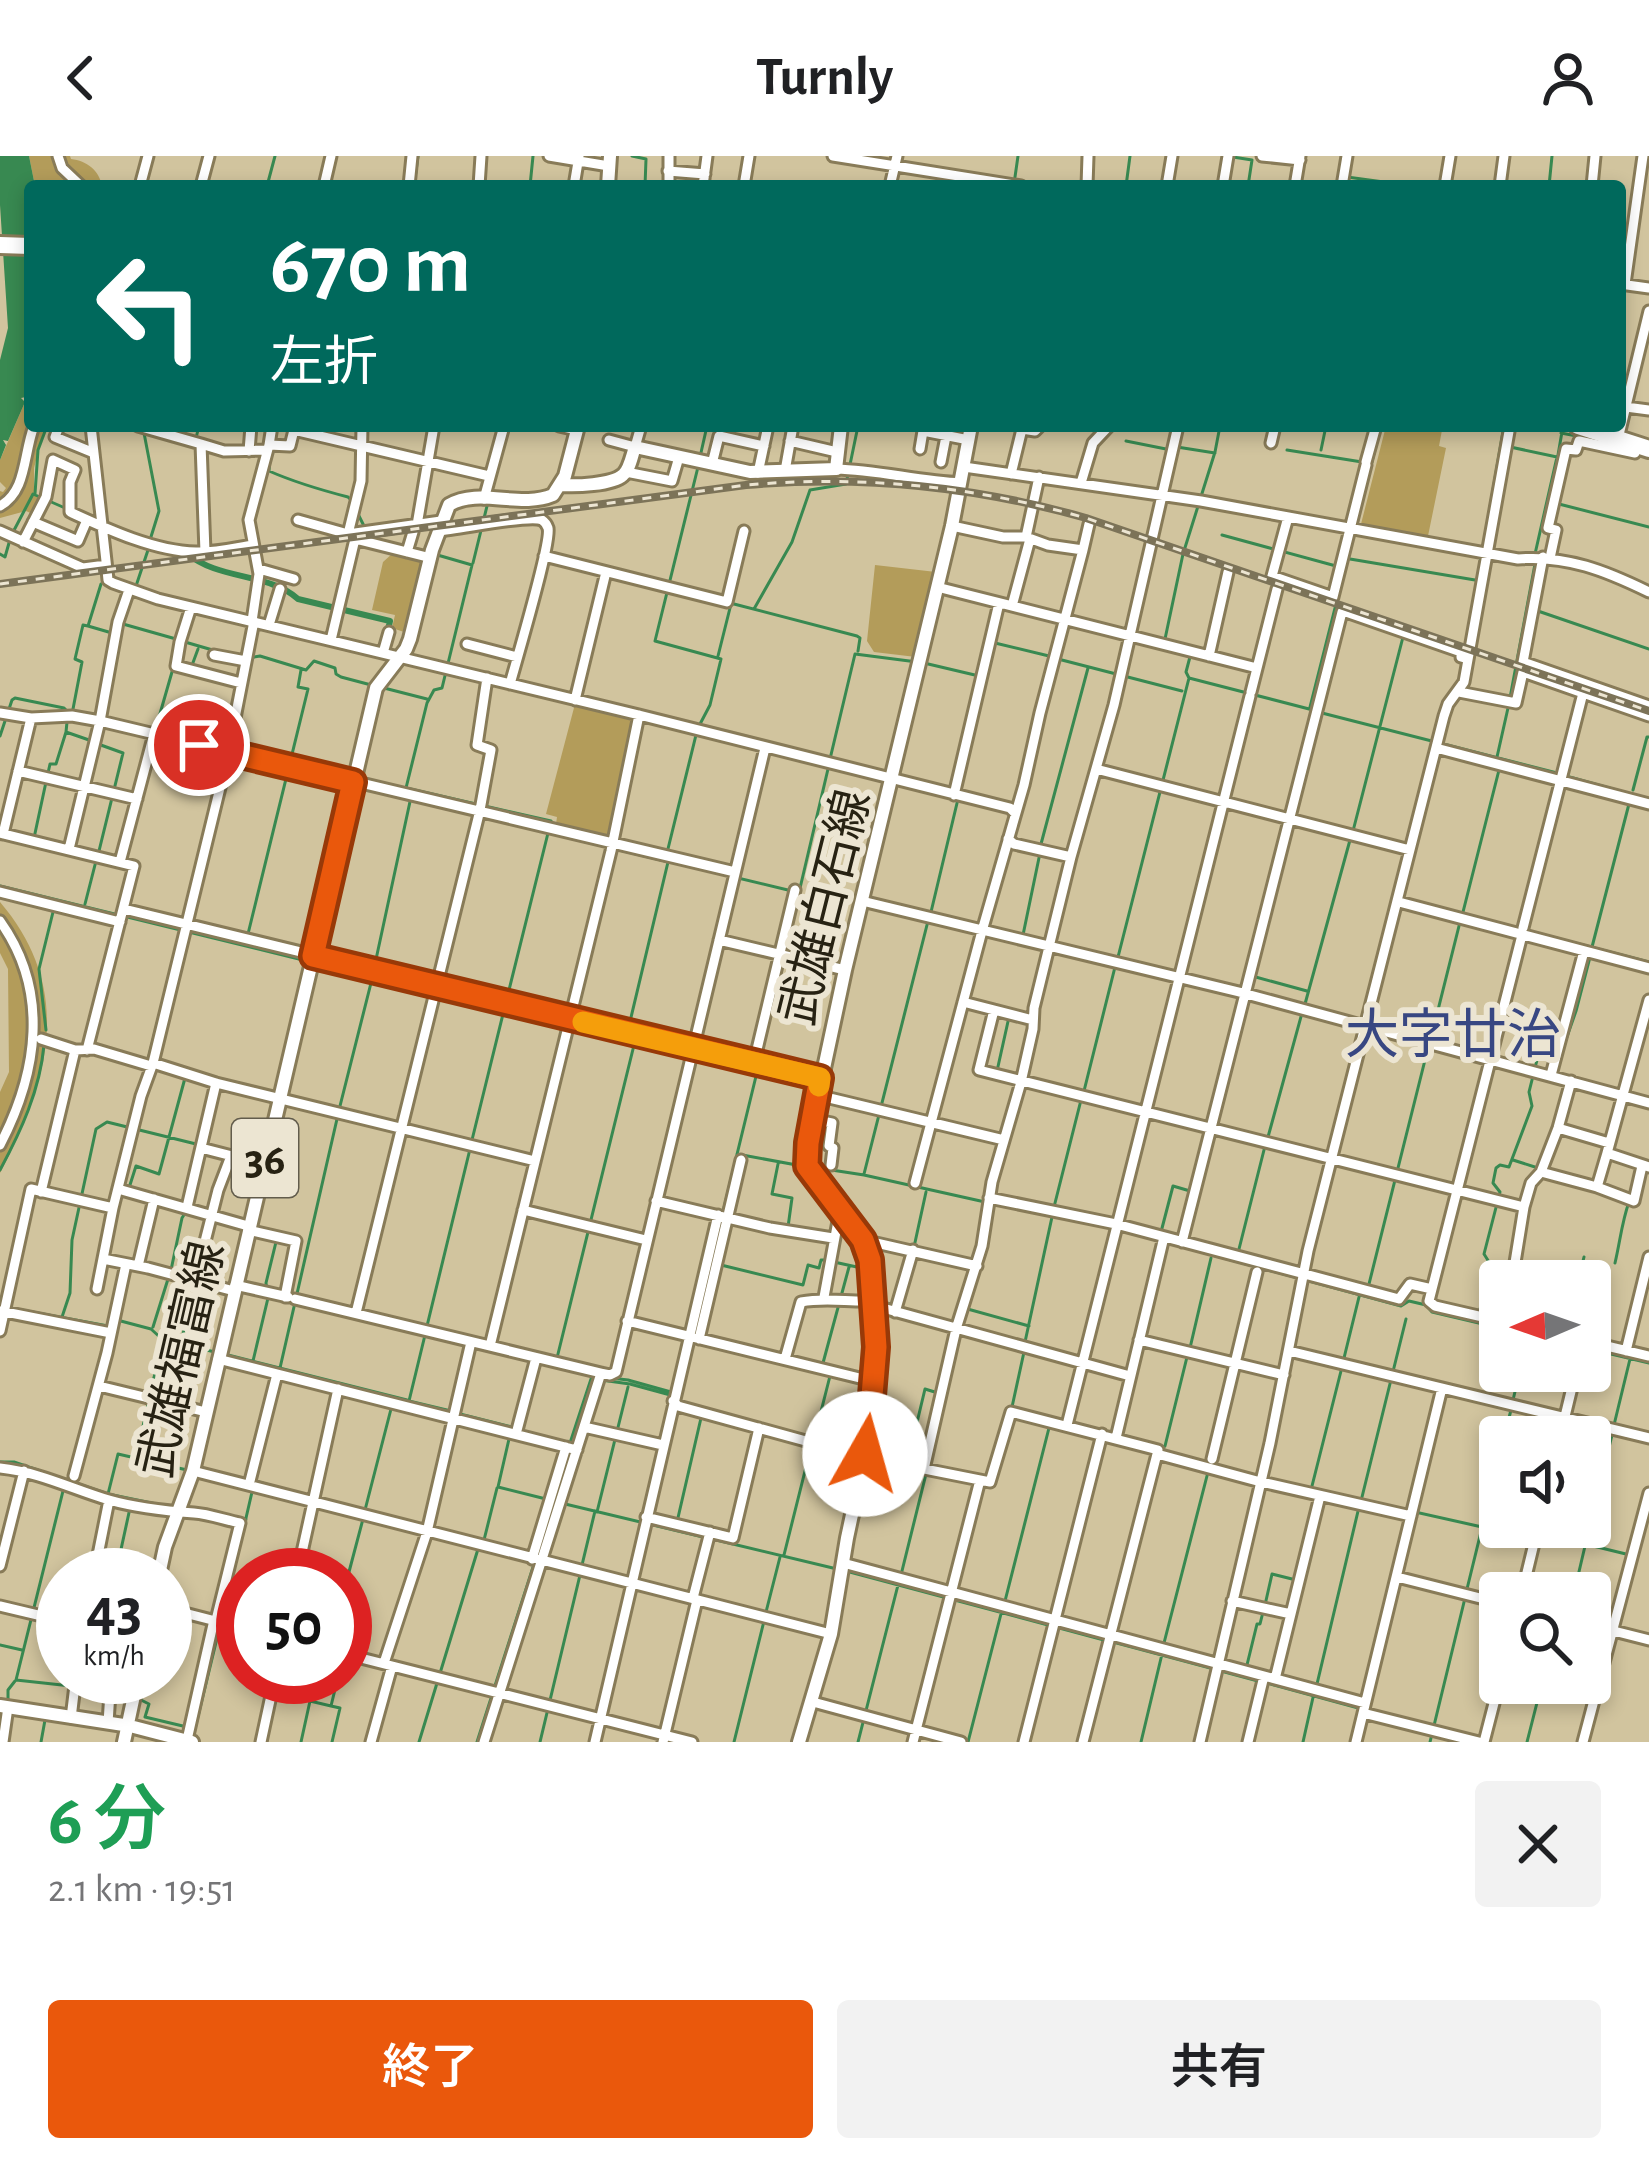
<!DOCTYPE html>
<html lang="ja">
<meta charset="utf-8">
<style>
body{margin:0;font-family:"Alegreya Sans","Noto Sans JP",sans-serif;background:#f2f2f2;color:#202124;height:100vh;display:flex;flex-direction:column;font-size:45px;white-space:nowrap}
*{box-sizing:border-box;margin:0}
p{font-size:39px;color:#757577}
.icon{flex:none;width:66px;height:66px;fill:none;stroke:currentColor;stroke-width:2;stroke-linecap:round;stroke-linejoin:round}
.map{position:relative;height:1586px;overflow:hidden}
.panel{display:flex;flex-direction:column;background:#fff;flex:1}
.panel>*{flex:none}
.banner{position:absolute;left:24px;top:24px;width:1602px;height:252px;border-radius:12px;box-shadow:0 6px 18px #0003;background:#00695c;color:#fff;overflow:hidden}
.needle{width:78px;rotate:268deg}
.controls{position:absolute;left:1479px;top:1104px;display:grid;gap:24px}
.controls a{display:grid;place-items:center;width:132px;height:132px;border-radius:12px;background:#fff;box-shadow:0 6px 18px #0003;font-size:60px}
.speed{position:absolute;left:36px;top:1392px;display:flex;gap:24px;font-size:60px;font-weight:700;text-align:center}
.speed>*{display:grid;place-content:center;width:156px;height:156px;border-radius:50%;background:#fff;box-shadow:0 6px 18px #0003;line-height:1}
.speed small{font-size:30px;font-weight:400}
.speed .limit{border:18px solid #d22;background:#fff;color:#111}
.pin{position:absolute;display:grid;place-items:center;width:102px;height:102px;color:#fff;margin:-51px;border:6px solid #fff;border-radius:50%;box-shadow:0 3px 12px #0007}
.me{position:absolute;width:132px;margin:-66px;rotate:7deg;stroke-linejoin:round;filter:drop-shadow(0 0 9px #0008)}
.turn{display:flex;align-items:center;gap:42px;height:252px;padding:0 48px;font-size:54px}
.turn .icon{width:156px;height:156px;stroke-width:2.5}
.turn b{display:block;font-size:84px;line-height:102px}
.round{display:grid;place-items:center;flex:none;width:126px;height:126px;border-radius:12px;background:#f2f2f2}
.head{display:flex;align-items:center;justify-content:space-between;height:204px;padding:0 48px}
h1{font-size:72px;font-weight:600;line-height:90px;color:#1e9e55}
.action{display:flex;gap:24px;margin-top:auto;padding:24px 48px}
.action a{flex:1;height:138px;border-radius:12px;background:#ea580c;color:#fff;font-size:48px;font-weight:600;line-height:138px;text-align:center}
.action a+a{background:#f2f2f2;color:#202124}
header{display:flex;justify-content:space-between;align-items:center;height:156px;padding:0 48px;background:#fff;font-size:54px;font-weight:600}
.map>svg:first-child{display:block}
.green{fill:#b39c5a}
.water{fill:#388951}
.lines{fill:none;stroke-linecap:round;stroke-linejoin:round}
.stream{stroke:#388951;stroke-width:3}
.canal{stroke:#388951;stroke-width:6}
.minor-casing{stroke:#887b58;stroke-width:15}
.major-casing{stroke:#887b58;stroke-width:18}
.highway-casing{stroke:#887b58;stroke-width:22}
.minor{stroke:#fff;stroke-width:9}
.major{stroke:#fff;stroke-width:12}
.highway{stroke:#fff;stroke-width:16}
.rail-casing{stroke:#7c7358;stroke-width:8}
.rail{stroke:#ece5d2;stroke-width:3;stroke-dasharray:9;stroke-linecap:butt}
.route-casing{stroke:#983908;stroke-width:30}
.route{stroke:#ea580c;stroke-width:21}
.slow{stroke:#f59e0b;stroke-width:21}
.labels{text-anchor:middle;stroke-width:12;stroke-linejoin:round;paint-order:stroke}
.shield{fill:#ece5d2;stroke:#625c4c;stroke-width:3}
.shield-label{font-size:45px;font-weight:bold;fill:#272213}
.street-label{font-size:48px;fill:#272213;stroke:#ece5d2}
.quarter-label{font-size:54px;fill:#384782;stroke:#ece5d2}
</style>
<header><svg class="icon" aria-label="back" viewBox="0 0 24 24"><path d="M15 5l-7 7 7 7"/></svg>Turnly<svg class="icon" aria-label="person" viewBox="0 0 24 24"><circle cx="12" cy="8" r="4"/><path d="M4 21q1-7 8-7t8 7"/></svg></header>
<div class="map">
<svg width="1649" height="1586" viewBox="0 0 1649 1586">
<rect width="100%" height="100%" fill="#d1c49e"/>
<path class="green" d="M29 0H70L71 3C87 5 99 14 102 30H35Z
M30 225V270H45L34 312V339L43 343 35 359 26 355 0 362V335L3 336 6 332 0 326V304L25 246Z
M1386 270H1422L1442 274 1439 290 1446 292 1428 380 1361 368Z
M393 397 423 405 404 476 392 472 395 459 372 454 383 406Z
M875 409 936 416 916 501 874 496 867 485Z
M575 548 635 562 611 677 604 682 556 668 557 661 546 658Z
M0 746C75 834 49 925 0 1017V936L9 916 8 813 0 797Z"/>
<path class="water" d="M0 0H29L35 30H30V225L26 241 21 242 25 246 8 285 3 284 6 289 0 304V204L8 172 0 49Z"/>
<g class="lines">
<path class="stream" d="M632 0 646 3 645 30
M1233 1 1252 4 1248 30
M1347 21 1391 27
M1014 28 1018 0
M267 30 275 0
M414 30 418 0
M530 30 533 0
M1126 30 1130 0
M1549 30 1552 0
M1621 123 1638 0
M274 274H292
M144 277 159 355 150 384
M1561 277 1582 281
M196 282 199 270
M1126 285 1171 294
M1501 289 1557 301 1535 398V408L1510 542
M1177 291 1215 297
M1287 294 1362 306
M1321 294 1326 270
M1558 299 1563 270
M270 301 269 315C294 326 321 334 348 341L352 345
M700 301 707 270
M698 311 655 485 721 503 710 549 699 570
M35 338 38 294 47 270
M1555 347 1649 371
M356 354 365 372
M1222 379 1336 410
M1483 392 1504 270
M0 398 5 401 11 380 33 338 65 352
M434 398 472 409 442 532 434 534 427 547 406 632 551 665 504 854 563 866
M1350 403 1475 424
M473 407 488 346
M136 430 148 394
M754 453 792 386 810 334 846 328 858 270
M1535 454 1649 493
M124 461 123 468 176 483
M88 470 112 477
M1165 483 1183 398 1215 296 1220 270
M185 486 216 495
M1465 493 1481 402
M718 500 731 448H734L857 480 860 482 858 495
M249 502 260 500 306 514 314 505 335 512 336 518 341 521 375 530
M1058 503 1182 535
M924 507 979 520
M191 512 198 493
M1189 522 1186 516 1191 497
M384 532 427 543
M1310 551 1381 270
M73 553 82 506 75 503 83 469 88 470 101 428
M1322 557 1557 617
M155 575 174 509
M0 580 12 544 15 542 64 552 68 556 66 576 89 584
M98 588 123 597 99 695
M1497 601 1508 552
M830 603 855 498 917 506
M48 617 50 608H56L66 576
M1566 620 1649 643
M960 633 995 487 1049 500
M1633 634 1647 581H1649
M1353 675 1403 481
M549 677 665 705 696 579
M34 682 46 626
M1041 688 1088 512
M667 705 792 735
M192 726 223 600
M0 730 307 805
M85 748 96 705
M931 756 958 643
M1463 756 1499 614
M1023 779 1040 697
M247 782 308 533 298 531 301 514
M1592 791 1630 644
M785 796 828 613
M1118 801 1189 522 1313 554
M316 808 429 836
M375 808 411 641
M1247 813 1312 554
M1252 820 1307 835
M439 838 504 854 472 984
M1305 848 1350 684
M572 868 758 912
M46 874 39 813 54 752
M628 874 668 706
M1431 882 1462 758 1649 806
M1562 895 1576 855 1590 801
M148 904 174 800
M760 904 784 802
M997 915 1009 861
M1084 935 1115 811
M339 954 372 823
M1268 981 1302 857
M737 998 802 1010
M1513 1004 1538 1012
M778 1008 772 1038 792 1042 788 1071
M812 1011 864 1019 985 1046
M0 1014C21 975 40 934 44 889
M864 1018 928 765
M129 1032 136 1010 159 1018 185 922
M994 1048 1120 1074 1401 1150 1409 1145 1426 1149 1432 1156 1500 1172
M1054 1051 1081 944
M722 1060 758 912
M1161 1076 1173 1030 1190 1035 1244 822
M914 1091 926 1036
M1238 1097 1265 990
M834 1106 866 1113
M1615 1107C1620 1086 1622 1065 1629 1046
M721 1109 803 1129 808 1109 819 1112 821 1104H824
M171 1114 182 1062 187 1054
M212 1125 218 1097
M1578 1125 1584 1101
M1368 1132 1428 892
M0 1150 108 1170 109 1164
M964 1152 1029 1170
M1479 1159 1489 1106 1484 1098 1500 1036 1493 1027 1496 1012 1500 1009 1509 1011 1532 950 1529 936 1538 900 1549 903
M62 1161 70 1137 72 1084 96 973 107 966 196 988
M117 1164 151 1173 163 1184 215 1196
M427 1170 470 993
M153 1171 168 1123
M694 1177 721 1068
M425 1179 409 1245 451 1255
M181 1186 188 1158 205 1162 212 1135
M1025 1186 1052 1061
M1190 1192 1211 1102
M1590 1193 1649 1207
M224 1198 407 1244
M557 1202 635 885
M1344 1202 1359 1141
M253 1205 268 1142 266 1127 276 1086
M823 1207 849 1111
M280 1212 337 963
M611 1222 628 1224 671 1236
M601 1224 630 1228 674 1240
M1513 1244 1520 1215
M1012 1251 1024 1196
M460 1258 512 1271 511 1274
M1040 1259 1113 1277
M1614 1269 1630 1203
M1122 1279 1164 1291 1163 1295 1258 1320
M1504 1281 1511 1254
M509 1283 498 1331 546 1343
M814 1283 830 1220
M570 1287 592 1220 595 1219
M1165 1290 1187 1201
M136 1301 162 1186
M908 1304 925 1233 938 1237
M0 1306H14L108 1338 166 1350
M1268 1323 1482 1371
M255 1325 309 1340
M1312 1330 1342 1211
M64 1331 16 1524 71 1530
M108 1338 118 1298 187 1314
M1362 1341 1406 1163
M319 1342 466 1380
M561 1347 703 1381
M130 1352 120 1398 143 1403 139 1419
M365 1354 391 1253
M597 1356 628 1231
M246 1362 252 1336
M1484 1363 1500 1367
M677 1366 701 1262
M1590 1370 1612 1279
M1516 1371 1531 1375
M1540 1377 1630 1399
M712 1383 837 1413
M481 1384H484L497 1332
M784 1399 811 1291
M582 1409 595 1355
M846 1415 1104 1484
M901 1419 926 1318
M345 1431 363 1363
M1467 1433 1500 1298
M1574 1437 1589 1373
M1005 1445 1050 1268
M1265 1449 1272 1418 1296 1424
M766 1456 780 1401
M345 1468 350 1469 345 1491
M1617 1474 1644 1373
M1113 1486 1214 1513
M1164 1487 1208 1316
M0 1489 22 1494
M1246 1513 1257 1468H1260L1263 1456
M1221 1515 1258 1525
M1267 1527 1362 1553
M1317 1528 1359 1351
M80 1531 106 1535
M139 1543 149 1548 145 1561 187 1571
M8 1548V1534L15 1525
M193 1581 246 1363 193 1352
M41 1586 45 1564
M301 1586 310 1545 331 1550
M332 1586 340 1552 331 1550 338 1521
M419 1586 478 1393
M477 1586 535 1405
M540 1586 580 1419
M734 1586 764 1465
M858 1586 898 1429
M968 1586 1002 1454
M1141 1586 1162 1498
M1303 1586 1314 1537
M1430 1586 1465 1442
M1527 1586 1542 1527"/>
<path class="canal" d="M188 398C218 424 270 417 298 443L390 465 388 474"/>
<defs>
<path id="minor" d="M58 0 62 12 81 30
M549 0 609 10
M833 0 1021 30
M1262 0 1300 4
M668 15 705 18
M140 30 148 0
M201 30 209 0
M324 30 331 0
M409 30 412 0
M479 30 481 0
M574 30 579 0
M669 30V0
M703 30 707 0
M744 30 749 0
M890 30 897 0
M1087 30 1088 0
M1167 30 1172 0
M1223 30 1228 0
M1295 30 1300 0
M1342 30 1347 0
M1445 30 1450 0
M1500 30 1504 0
M1592 30 1595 0
M1620 128 1649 132
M1625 128 1643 0
M1626 251 1649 254
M59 270 55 281 94 297
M91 270 107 414 108 424 113 427 158 443 639 559 1010 652 1015 657
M138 270 201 288 205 396
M295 270 294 274 489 320
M559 270 577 274
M1618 283 1649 155
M609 284 635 291 641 270
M790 285 837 296
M1271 287 1275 270
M201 288 224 295 267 294
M269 289 290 290 294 274
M920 293 923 275 969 284
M249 295 251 270
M941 306 948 270
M1366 306 1376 270
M712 308 719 280 764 290
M964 311 1201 345 1518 403C1567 399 1606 415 1649 436
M836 313C878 314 918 325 961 327
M785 315 793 270
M626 316 672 325 679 301
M758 317 768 270
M1011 318 1022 273 1035 275 1040 270
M1081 327 1093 287 1109 270
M484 343 504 270
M0 350C27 335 23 299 34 270
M1288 361 1272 420 1333 441 1366 309
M298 364 348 378 441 365
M33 366 78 385 87 364
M417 369 434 270
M952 370 1003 381H1026L1039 321
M0 375 83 412 106 409
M438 375C458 374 528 358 542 364 545 366 547 369 548 372 552 385 516 506 510 528
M348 378 361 325 362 270
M23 386 46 341 53 304 75 314 70 326V356C107 373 154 395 196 396 215 397 234 392 253 389
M1083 394 1089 368
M407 396 413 376
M544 400 727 446 744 375
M1543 401 1523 506 1649 550
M1550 402 1556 374 1548 372 1566 293 1576 294 1579 285 1635 297V294
M259 413 294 423
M937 431 1257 512
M1012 450 1030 383
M191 451 180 486 176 510 241 527
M252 465 259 418 249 364 269 289 272 270
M269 469 280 433
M331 484 355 383 431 402
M467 488 517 501
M383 497 389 476
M214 499 246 505
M1209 500 1228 416
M1251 536 1277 433
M1459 536 1516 547 1523 516 1583 537 1523 772
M1583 537 1649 560
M575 544 606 416
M0 557 31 562 72 560 100 565 735 716
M1436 592 1649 648
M1096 613 1410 694
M18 615 137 643
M954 639 999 447
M0 677 134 710 87 894
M3 678 31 562
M1008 683 1014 688 1071 701
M69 693 100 565 118 466 129 434
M120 706 154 578
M0 736 120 766
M862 745 1239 836 1649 947
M1399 746 1649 812
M124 753 820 922
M0 765C50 835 38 916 0 989
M719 784 845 814
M1649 844 1607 997 1649 1011
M963 846 1033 864
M994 854 979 914 1524 1051
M41 883 75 894 94 893 151 910
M754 906 795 734
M153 907 216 927 535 1005
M1551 919 1584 795
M817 939 1004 984
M812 963 832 967 829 990 833 992 831 1009
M1558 972 1609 987
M201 992 263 1008
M1541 1016 1597 1031 1607 997
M915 1027 982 775 1024 629 1040 557 1083 394 1048 389 1026 381
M1597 1031 1634 1045 1642 1010
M118 1033 248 1070
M41 1036 75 894
M989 1042 1116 1068 1399 1143 1410 1128 1432 1133
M656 1045 770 1072 833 1082
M187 1051 216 927
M523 1054 646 1084
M248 1074 296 1085 285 1141
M863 1084 977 1110
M1182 1086 1342 456 1343 455 1461 496V501L1468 503
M103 1103 148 1112 234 1135
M138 1110 154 1043
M195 1125 218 1034 231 1000
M1512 1125 1524 1051 1531 1027 1541 1016 1558 972 1571 925
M235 1129 288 1141
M97 1133 113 1052 141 940 153 907 227 603 254 465
M824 1141 840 1054
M295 1143 601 1217 610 1219 616 1216 765 592
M872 1149 1130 1220
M0 1155 111 1177
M895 1156 913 1094
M356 1157 480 654 491 594 477 589 487 522
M627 1165 872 1225
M1500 1165 1435 1150 1429 1145 1522 779
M0 1175 31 1033 113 1052
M699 1183 741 1004
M1139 1184 1284 1219
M1590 1186 1649 1200
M490 1190 611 695 639 559
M1289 1195 1649 1282
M1626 1195 1649 1101
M218 1203 577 1294
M785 1203 801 1146C826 1141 847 1146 871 1145
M99 1230 206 1256
M673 1245 678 1250 864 1301 990 1326 1011 1256 1158 1294 1157 1298 1257 1325 1411 1360
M1067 1269 1250 540
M584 1271 663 1289
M516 1278 536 1202
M1560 1281 1576 1215
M1116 1282 1164 1081
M1212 1303 1257 1116
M0 1312C39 1316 72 1333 109 1344 137 1352 166 1355 194 1357 209 1358 225 1364 240 1367L216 1464
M924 1313 956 1173 982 1090 992 1026 1021 926 1033 873 1034 852 1071 701 1114 549 1178 270
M193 1315 831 1478
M74 1320 107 1197 126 1108
M249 1329 277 1218
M646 1361 733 1382 759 1272
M532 1403 566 1291
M843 1407 1365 1547
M0 1410 24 1315
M94 1419 109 1344
M297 1419 338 1233
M1397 1421 1500 1447
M1522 1437 1538 1371
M693 1442 710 1376
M1232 1445 1291 1458
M0 1450 63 1465
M165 1452 243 1472
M1590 1469 1649 1484
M345 1498 692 1586
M384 1507 427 1376 471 1186
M1275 1523 1320 1340
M813 1546 961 1586
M1363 1557 1479 1586
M71 1562 76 1521
M108 1567 111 1521
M187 1584 214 1464
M3 1586 8 1551
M261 1586 275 1521
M371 1586 392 1510
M484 1586 601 1217
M595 1586 718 1059
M663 1586 697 1444
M913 1586 980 1324
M1024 1586 1102 1278
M1083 1586 1157 1298
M1200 1586 1270 1287 1308 1095 1444 560 1448 548 1464 526 1510 270
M1248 1586 1264 1520
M1356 1586 1442 1232
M1484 1586 1500 1524
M1583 1586 1649 1337"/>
<path id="major" d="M608 30 610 0
M561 329C575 330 612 329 623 319 630 313 632 299 635 291L750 316 836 313 841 270
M159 1419 165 1391 193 1315 376 532 406 493 410 483 432 394 449 349C479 331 520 353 553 339L565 320 578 270
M0 1550 130 1570 192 1586
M124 1586 138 1521
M799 1586 831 1478 847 1382 868 1284 876 1191 868 1094 808 1012V987L845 814 952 370 971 270"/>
<path id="highway" d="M0 89 30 90
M1578 270 1649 293"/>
</defs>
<use href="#minor" class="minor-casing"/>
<use href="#major" class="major-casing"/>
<use href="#highway" class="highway-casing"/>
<use href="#minor" class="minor"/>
<use href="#major" class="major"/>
<use href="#highway" class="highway"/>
<defs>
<path id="rail" d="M0 428 746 329C862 319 974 330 1086 362L1649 555"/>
</defs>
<use href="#rail" class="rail-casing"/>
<use href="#rail" class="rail"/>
</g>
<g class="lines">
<defs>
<path id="route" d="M199 589 353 626 313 800 820 922 808 987 807 1010 863 1084 870 1104 876 1191 869 1276 865 1298"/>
</defs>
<use href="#route" class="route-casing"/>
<use href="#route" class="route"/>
<path class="slow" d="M583 866 820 922 819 930"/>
</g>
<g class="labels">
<rect class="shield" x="232" y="963" width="66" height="78" rx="9"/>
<g class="shield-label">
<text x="265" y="1018">36</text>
</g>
<g class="street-label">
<text transform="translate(824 751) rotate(-76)" y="17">武雄白石線</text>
<text transform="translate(180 1203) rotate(-77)" y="17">武雄福富線</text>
</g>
<g class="quarter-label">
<text x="1453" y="897">大字廿治</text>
</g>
</g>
</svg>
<div class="controls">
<a><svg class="needle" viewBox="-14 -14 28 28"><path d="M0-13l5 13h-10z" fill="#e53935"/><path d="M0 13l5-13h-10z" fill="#757577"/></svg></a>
<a><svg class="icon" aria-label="sound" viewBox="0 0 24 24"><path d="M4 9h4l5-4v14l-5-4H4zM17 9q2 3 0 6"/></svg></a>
<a><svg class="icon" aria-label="search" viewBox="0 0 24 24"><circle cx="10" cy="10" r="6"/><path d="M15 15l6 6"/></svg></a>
</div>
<div class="speed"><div>43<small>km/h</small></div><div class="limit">50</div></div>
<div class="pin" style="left:199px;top:589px;background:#d93025"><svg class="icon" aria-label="arrive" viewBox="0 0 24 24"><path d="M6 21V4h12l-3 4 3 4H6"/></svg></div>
<svg class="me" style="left:865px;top:1298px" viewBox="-20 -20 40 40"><circle r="19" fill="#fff"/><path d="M0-13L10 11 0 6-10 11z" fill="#ea580c"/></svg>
<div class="banner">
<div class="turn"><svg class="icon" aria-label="left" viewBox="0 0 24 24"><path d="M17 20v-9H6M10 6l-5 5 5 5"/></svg><div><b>670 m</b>左折</div></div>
</div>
</div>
<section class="panel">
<div class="head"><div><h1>6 分</h1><p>2.1 km · 19:51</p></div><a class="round"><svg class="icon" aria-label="close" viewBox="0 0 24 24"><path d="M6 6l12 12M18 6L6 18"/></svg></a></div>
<div class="action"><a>終了</a><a>共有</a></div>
</section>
